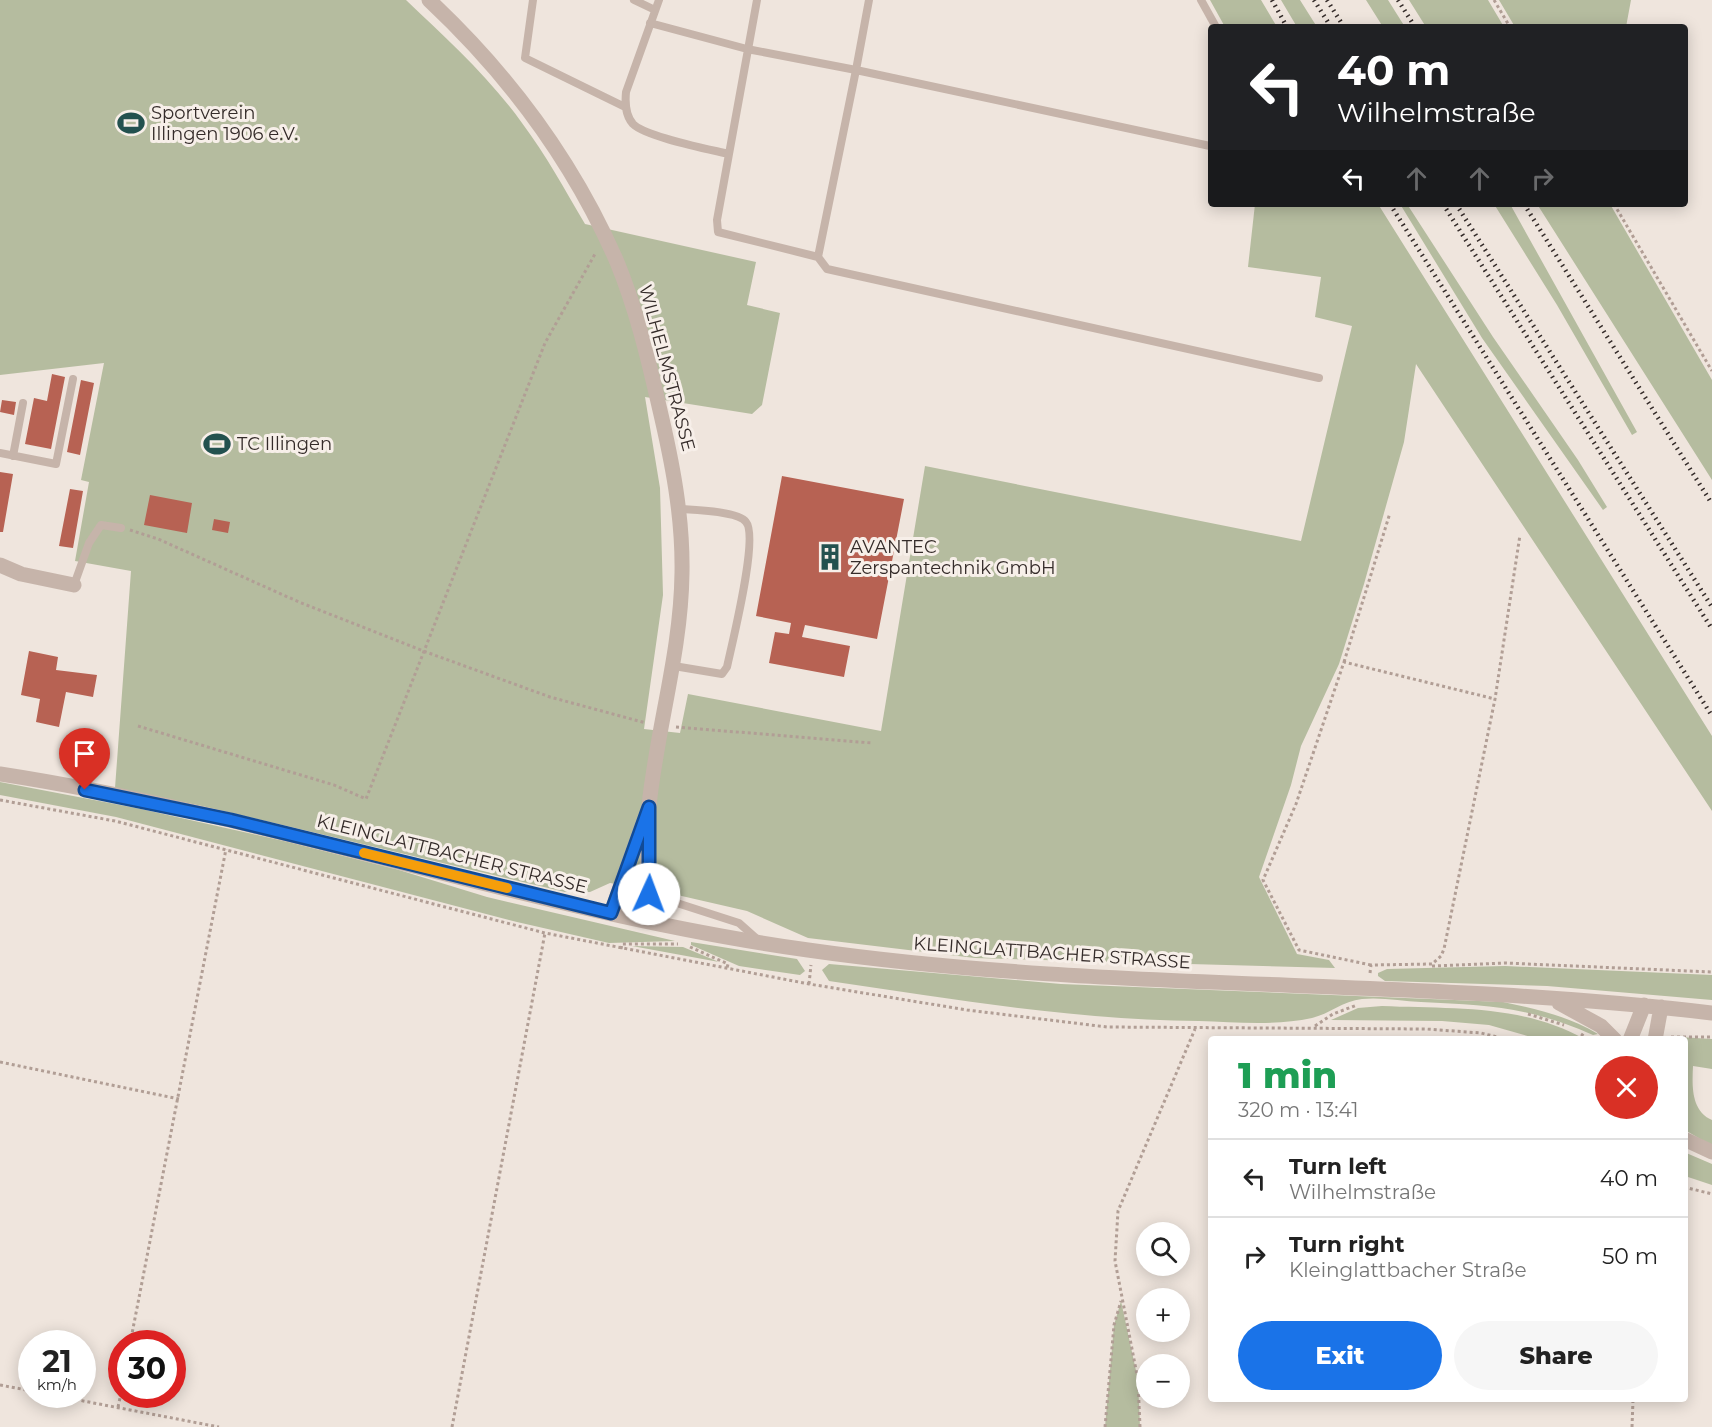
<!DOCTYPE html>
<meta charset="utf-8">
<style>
body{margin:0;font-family:Montserrat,sans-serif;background:#f6f6f6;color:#222;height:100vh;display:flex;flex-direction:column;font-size:22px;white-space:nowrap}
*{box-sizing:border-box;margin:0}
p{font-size:20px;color:#767676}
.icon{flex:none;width:33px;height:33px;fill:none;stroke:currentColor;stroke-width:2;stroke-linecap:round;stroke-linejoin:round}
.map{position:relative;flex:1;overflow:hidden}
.side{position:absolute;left:1208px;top:1036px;width:480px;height:366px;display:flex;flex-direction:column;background:#fff;border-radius:6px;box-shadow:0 3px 15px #0003}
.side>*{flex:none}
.banner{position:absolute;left:1208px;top:24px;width:480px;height:183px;border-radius:6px;box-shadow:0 3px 15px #0003;background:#202124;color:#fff;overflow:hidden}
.fabs{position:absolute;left:1136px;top:1222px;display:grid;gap:12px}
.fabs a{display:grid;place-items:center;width:54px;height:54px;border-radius:50%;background:#fff;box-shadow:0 3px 15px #0003;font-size:30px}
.speed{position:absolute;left:18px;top:1330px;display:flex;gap:12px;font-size:30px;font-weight:700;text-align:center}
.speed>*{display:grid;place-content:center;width:78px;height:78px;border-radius:50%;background:#fff;box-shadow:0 3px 15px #0003;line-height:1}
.speed small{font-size:15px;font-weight:400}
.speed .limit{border:9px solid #d22;background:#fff;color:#111}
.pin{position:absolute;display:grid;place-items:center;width:51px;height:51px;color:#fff;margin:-62px -26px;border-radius:50% 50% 50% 0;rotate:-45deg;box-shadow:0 0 6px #0007}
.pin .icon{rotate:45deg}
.me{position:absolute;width:66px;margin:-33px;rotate:2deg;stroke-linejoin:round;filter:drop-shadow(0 0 4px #0008)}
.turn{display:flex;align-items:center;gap:21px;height:126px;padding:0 30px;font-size:27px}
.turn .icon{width:78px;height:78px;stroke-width:2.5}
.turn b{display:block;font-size:42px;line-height:51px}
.lanes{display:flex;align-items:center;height:57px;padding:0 30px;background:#0003;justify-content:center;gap:30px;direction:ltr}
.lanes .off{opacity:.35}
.round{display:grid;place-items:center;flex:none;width:63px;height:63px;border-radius:32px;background:#f6f6f6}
.overview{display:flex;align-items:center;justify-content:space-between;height:102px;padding:0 30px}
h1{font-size:36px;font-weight:800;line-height:45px;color:#1e9e55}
.cta{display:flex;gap:12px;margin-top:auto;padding:12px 30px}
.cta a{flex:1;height:69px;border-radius:36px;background:#1a73e8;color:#fff;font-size:24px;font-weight:800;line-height:69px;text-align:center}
.cta a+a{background:#f6f6f6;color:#222}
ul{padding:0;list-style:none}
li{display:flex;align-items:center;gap:18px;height:78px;padding:0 30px;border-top:2px solid #e0e0e0}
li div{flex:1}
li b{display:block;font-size:22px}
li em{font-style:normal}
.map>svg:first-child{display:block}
.green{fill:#b5bc9f}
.building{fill:#b76253}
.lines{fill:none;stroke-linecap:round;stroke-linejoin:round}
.path{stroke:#b19e95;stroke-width:3;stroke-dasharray:3 3;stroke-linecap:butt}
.service{stroke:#c6b4aa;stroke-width:8}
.minor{stroke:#c6b4aa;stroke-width:15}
.tertiary{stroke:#c6b4aa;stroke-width:15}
.rail{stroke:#342b29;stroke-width:4.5;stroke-dasharray:1.5 4.5;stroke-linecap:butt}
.route-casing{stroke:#114b97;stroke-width:15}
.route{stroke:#1a73e8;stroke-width:10}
.slow{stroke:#f59e0b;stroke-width:10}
.labels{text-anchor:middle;stroke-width:6;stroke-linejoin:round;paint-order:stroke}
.poi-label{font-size:18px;fill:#342b29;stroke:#f7efe9;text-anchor:start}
.street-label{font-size:18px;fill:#342b29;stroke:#f7efe9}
</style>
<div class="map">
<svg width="1712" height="1427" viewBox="0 0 1712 1427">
<rect width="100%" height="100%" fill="#efe5dd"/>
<path class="green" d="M0 0H406C447 39 489 77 522 123 546 155 565 190 585 224L756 262 747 305 780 313 762 405 752 414 645 397 660 488 663 595 644 729 680 733 688 694 881 731 925 466 1301 541 1352 326 1315 317 1321 277 1248 267 1255 204H1378L1712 736V811L1416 364 1404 442 1364 584 1339 664 1301 746 1291 785 1259 877 1297 954 1329 960 1335 968 975 958 808 938 747 911 660 891 610 883 590 892H565L202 806 115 788 131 571 75 561 89 482 81 480 104 363 0 375Z
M1210 0H1261L1277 27H1225Z
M1281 0H1300L1317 27H1297Z
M1366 0H1388L1405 27H1383Z
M1409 0H1488L1504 27H1426Z
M1499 0H1631L1626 27H1515Z
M1400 204H1407L1493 337 1578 460 1607 507 1603 510 1482 338Z
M1494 204H1510L1637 432 1632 435 1557 305Z
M1537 204H1610L1712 380V480Z
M0 782 141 809 288 842 399 870 487 897 675 941 609 943 517 922 116 817 0 795Z
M691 942 797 959 805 971 800 975 739 966 691 945Z
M632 946 683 947 719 962Z
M829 964 1061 984 1503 1002C1537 1009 1568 1016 1598 1034L1593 1035C1530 1007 1488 1005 1421 1002 1402 1001 1381 997 1362 999 1343 1001 1329 1014 1312 1018 1276 1026 1235 1022 1199 1021 1074 1020 952 999 829 981L822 970Z
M1505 966 1712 975V1000L1547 986 1385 981 1378 976V973L1387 969Z
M1382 1006C1450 1009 1523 1004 1584 1039H1538L1489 1025 1442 1021 1331 1020 1358 1008Z
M1679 1037 1712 1039V1069L1693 1066C1692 1086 1691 1111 1712 1120V1146L1685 1130 1684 1040H1671Z
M1684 1152 1712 1164V1185L1685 1176Z
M1121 1301 1138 1380 1140 1427H1105L1114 1325Z"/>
<path class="building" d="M52 374 65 377 51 449 25 444 34 398 47 401Z
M81 380 94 383 80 455 67 452Z
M2 400 16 402 14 415 0 412Z
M0 472 13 474 3 532H0Z
M782 476 904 499 877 639 805 625 802 637 850 646 844 677 769 663 775 632 789 634 791 623 756 616Z
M70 489 83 491 73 548 59 546Z
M150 495 192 503 187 533 144 525Z
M214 519 230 522 228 533 212 530Z
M29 651 58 657 56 670 97 675 93 697 66 692 59 727 36 722 40 699 21 695Z"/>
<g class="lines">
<path class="path" d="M1494 0 1510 27
M1614 204 1712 371
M130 530 158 539 299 602 426 652 550 697 646 723
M1344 662 1390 513
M138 726 334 785 366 799 545 343 595 254
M676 727 872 743
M0 800 115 821 545 933 809 984 967 1010 1107 1027 1426 1029 1481 1033 1509 1040
M690 947 728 964 727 968
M621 949 622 944H678
M1371 965 1299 950 1263 880 1296 804 1344 662 1495 699
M1432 966 1505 963 1712 972
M1370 973 1371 965 1432 964 1441 956 1444 949 1495 699 1520 535
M809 984 811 965
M1528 1014 1564 1025
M1315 1026 1333 1014 1357 1005
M1581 1034 1590 1040
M1671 1037H1712
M0 1062 179 1099
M1684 1187 1712 1194
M130 1344 226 849
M0 1385 32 1391
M52 1395 219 1427
M118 1407 122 1389
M452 1427 545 933
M1105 1427 1114 1325 1121 1301
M1140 1427 1138 1380 1115 1261 1118 1211 1195 1029
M1632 1427 1633 1400"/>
<path class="service" d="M533 0 525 58 625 107
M634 0 655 10
M659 0 626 92C625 103 625 115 633 124 646 137 708 149 729 154
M757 0 717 220 718 232 818 257
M869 0 856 70 1210 146
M1201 0 1216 27
M650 23 747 49 856 70 818 257 827 269 1319 378
M0 453 56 464 73 379
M13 456 23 403
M74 585 89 543 101 525 121 528
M674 666 722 674 727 667C732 643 759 537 746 522 738 511 694 510 679 509
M649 894 739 923 757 939"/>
<path class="minor" d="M429 0C508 74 574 163 617 262 636 308 648 358 659 406 672 461 683 516 682 573 681 653 657 727 649 806 645 844 651 880 645 920
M0 565 21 574 74 585
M611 913 646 815"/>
<path class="tertiary" d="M0 774C273 816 535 912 808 950 1108 993 1412 977 1712 1013
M1559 1003 1601 1026 1615 1040
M1630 1040 1644 1005
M1655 1040 1661 1007
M1684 1139 1712 1152"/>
<path class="rail" d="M1272 0 1287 27
M1314 0 1331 27
M1327 0 1344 27
M1398 0 1415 27
M1390 204 1712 716
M1443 204 1712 629
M1456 204 1712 607
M1524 204 1712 504"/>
</g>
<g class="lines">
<defs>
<path id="route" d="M85 790 231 820 611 913 649 807V894"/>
</defs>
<use href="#route" class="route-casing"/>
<use href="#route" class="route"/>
<path class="slow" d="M364 853 507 888"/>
</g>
<defs>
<symbol id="stadium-bare" viewBox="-9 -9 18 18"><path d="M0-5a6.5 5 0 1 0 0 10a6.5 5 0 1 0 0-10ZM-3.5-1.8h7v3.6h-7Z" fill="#23514f" stroke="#f7efe9" stroke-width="2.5" paint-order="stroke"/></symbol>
<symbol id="building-bare" viewBox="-9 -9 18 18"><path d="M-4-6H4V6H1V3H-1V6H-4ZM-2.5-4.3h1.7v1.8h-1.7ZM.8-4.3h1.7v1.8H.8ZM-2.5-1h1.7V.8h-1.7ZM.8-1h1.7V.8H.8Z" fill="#23514f" stroke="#f7efe9" stroke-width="2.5" paint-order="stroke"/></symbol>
</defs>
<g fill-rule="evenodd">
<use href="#stadium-bare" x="112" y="104" width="38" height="38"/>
<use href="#stadium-bare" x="198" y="425" width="38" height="38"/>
<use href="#building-bare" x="811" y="538" width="38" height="38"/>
</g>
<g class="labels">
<g class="poi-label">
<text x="151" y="119">Sportverein<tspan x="151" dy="21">Illingen 1906 e.V.</tspan></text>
<text x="237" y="450">TC Illingen</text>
<text x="850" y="553">AVANTEC<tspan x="850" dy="21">Zerspantechnik GmbH</tspan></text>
</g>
<g class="street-label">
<text transform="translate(667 368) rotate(75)" y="6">WILHELMSTRASSE</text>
<text transform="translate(452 854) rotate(14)" y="6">KLEINGLATTBACHER STRASSE</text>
<text transform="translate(1052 953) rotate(4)" y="6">KLEINGLATTBACHER STRASSE</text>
</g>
</g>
</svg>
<div class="fabs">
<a><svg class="icon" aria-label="search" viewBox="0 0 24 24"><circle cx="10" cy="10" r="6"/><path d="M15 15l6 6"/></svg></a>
<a>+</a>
<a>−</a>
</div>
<div class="speed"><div>21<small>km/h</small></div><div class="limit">30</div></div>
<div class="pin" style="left:85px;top:790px;background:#d93025"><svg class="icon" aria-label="arrive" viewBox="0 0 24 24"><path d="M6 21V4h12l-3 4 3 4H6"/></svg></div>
<svg class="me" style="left:649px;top:894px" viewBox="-20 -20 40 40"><circle r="19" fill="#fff"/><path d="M0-13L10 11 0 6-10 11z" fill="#1a73e8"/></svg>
<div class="banner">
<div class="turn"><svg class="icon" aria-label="left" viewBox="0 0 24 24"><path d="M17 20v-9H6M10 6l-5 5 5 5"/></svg><div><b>40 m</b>Wilhelmstraße</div></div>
<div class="lanes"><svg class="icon" aria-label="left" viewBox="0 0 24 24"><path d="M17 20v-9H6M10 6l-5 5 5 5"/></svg><svg class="icon off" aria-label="ahead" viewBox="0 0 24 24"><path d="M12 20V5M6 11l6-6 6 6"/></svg><svg class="icon off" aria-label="ahead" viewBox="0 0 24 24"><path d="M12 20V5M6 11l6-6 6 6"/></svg><svg class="icon off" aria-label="right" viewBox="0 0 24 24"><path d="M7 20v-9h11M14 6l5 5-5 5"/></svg></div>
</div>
<section class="side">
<div class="overview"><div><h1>1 min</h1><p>320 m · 13:41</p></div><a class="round" style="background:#d93025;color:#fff"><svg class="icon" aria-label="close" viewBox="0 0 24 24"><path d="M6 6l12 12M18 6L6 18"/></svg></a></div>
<ul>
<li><svg class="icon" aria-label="left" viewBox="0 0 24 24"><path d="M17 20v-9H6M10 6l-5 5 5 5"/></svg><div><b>Turn left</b><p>Wilhelmstraße</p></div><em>40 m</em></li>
<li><svg class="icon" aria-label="right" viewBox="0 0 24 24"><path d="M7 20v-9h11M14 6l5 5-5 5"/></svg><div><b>Turn right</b><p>Kleinglattbacher Straße</p></div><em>50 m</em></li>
</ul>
<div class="cta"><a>Exit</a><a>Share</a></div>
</section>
</div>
